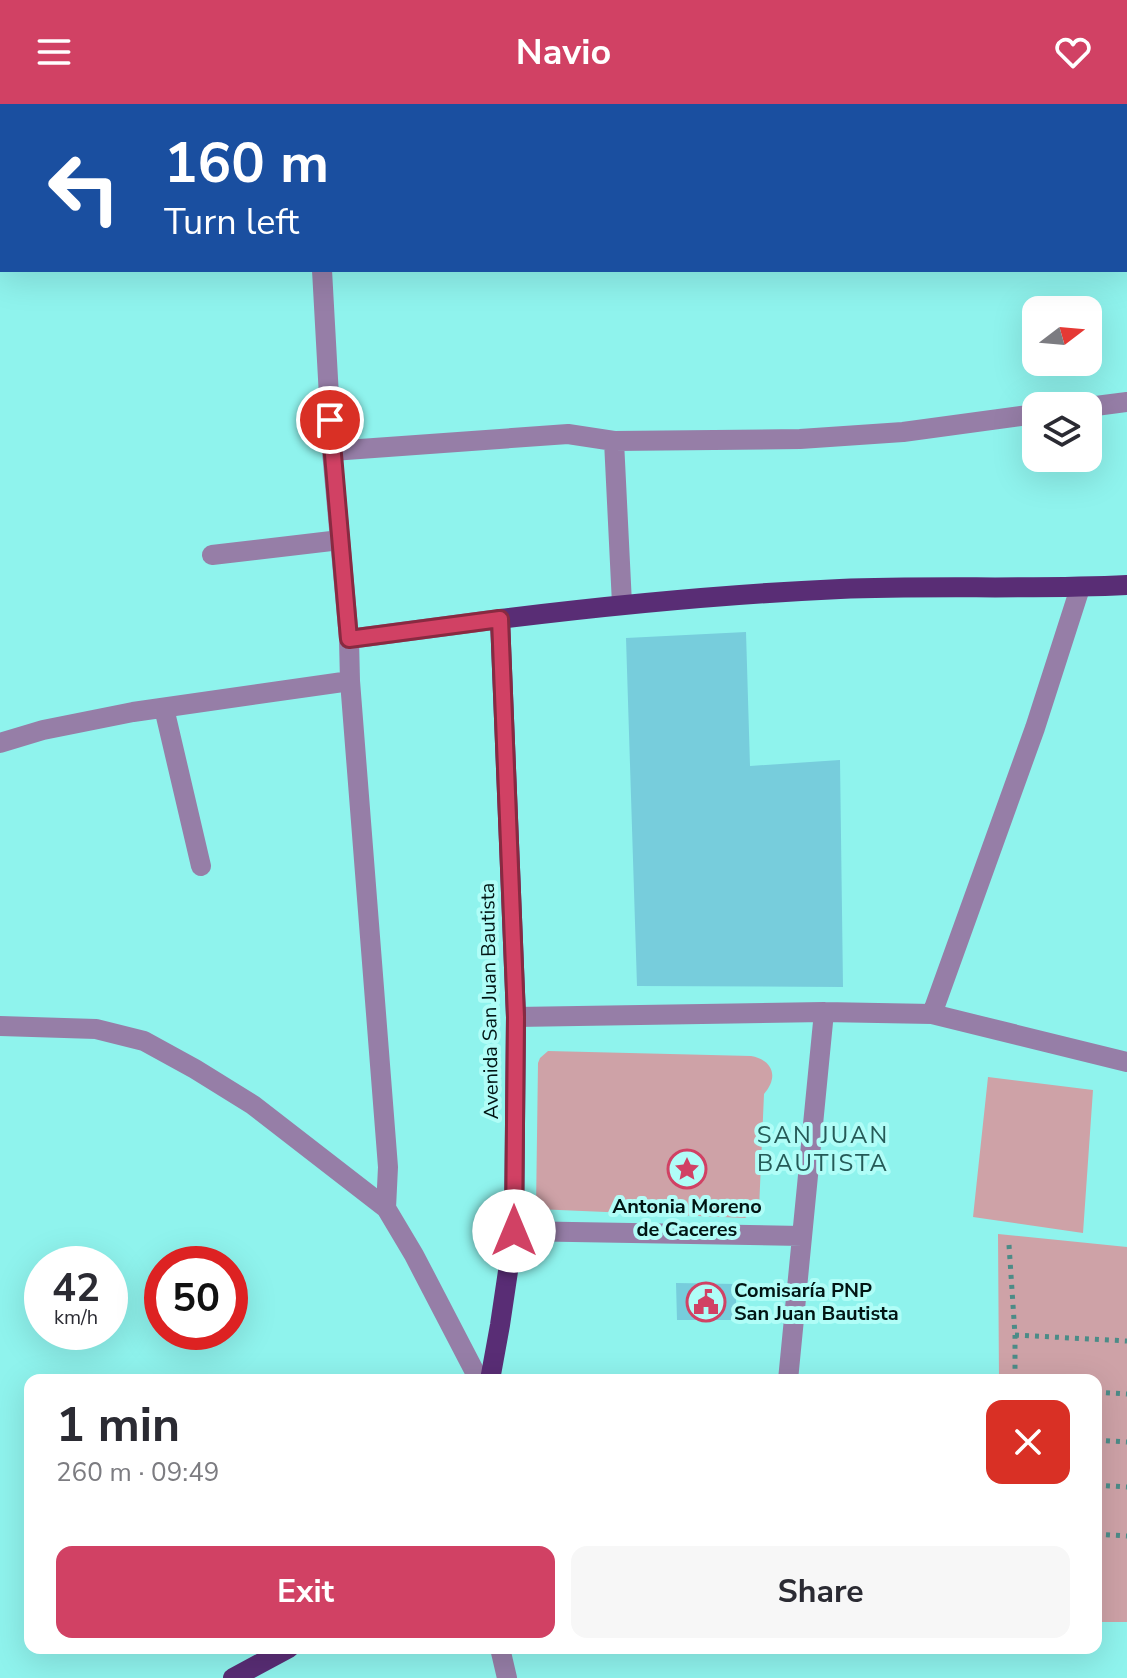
<!DOCTYPE html>
<meta charset="utf-8">
<style>
body{margin:0;font-family:"Nunito Sans",sans-serif;background:#f7f7f7;color:#2b2b33;height:100vh;display:flex;flex-direction:column;font-size:30px;white-space:nowrap}
*{box-sizing:border-box;margin:0}
p{font-size:26px;color:#7c7c81}
.icon{flex:none;width:44px;height:44px;fill:none;stroke:currentColor;stroke-width:2;stroke-linecap:round;stroke-linejoin:round}
.map{position:relative;flex:1;overflow:hidden}
.drawer{position:absolute;left:24px;top:1270px;width:1078px;height:280px;display:flex;flex-direction:column;background:#fff;border-radius:16px;box-shadow:0 8px 32px #0002}
.drawer>*{flex:none}
.banner{position:absolute;left:0px;top:0px;width:1128px;height:168px;box-shadow:0 8px 32px #0002;background:#1a4fa0;color:#fff;overflow:hidden}
.needle{width:52px;rotate:74deg}
.buttons{position:absolute;left:1022px;top:192px;display:grid;gap:16px}
.buttons a{display:grid;place-items:center;width:80px;height:80px;border-radius:16px;background:#fff;box-shadow:0 8px 32px #0002;font-size:40px}
.speed{position:absolute;left:24px;top:1142px;display:flex;gap:16px;font-size:40px;font-weight:700;text-align:center}
.speed>*{display:grid;place-content:center;width:104px;height:104px;border-radius:50%;background:#fff;box-shadow:0 8px 32px #0002;line-height:1}
.speed small{font-size:20px;font-weight:400}
.speed .limit{border:12px solid #d22;background:#fff;color:#111}
.pin{position:absolute;display:grid;place-items:center;width:68px;height:68px;color:#fff;margin:-34px;border:4px solid #fff;border-radius:50%;box-shadow:0 2px 8px #0007}
.me{position:absolute;width:88px;margin:-44px;rotate:0deg;stroke-linejoin:round;filter:drop-shadow(0 0 6px #0008)}
.turn{display:flex;align-items:center;gap:28px;height:168px;padding:0 32px;font-size:36px}
.turn .icon{width:104px;height:104px;stroke-width:2.5}
.turn b{display:block;font-size:56px;line-height:68px}
.round{display:grid;place-items:center;flex:none;width:84px;height:84px;border-radius:16px;background:#f7f7f7}
.head{display:flex;align-items:center;justify-content:space-between;height:136px;padding:0 32px}
h1{font-size:48px;font-weight:700;line-height:60px}
.primary-button{display:flex;gap:16px;margin-top:auto;padding:16px 32px}
.primary-button a{flex:1;height:92px;border-radius:16px;background:#d14164;color:#fff;font-size:32px;font-weight:700;line-height:92px;text-align:center}
.primary-button a+a{background:#f7f7f7;color:#2b2b33}
header{display:flex;justify-content:space-between;align-items:center;height:104px;padding:0 32px;background:#d14164;color:#fff;font-size:36px;font-weight:700}
.map>svg:first-child{display:block}
.green{fill:#cea2a7}
.building{fill:#77cddc}
.lines{fill:none;stroke-linecap:round;stroke-linejoin:round}
.path{stroke:#4c8b87;stroke-width:5;stroke-dasharray:4 6;stroke-linecap:butt}
.minor{stroke:#967ea7;stroke-width:20}
.major{stroke:#592d75;stroke-width:20}
.route-casing{stroke:#882a41;stroke-width:20}
.route{stroke:#d14164;stroke-width:14}
.labels{text-anchor:middle;stroke-width:8;stroke-linejoin:round;paint-order:stroke}
.street-label{font-size:20px;fill:#011514;stroke:#b0fdf7}
.poi-label{font-size:20px;font-weight:bold;fill:#011514;stroke:#b0fdf7}
.quarter-label{font-size:24px;letter-spacing:2px;fill:#255a57;stroke:#b0fdf7}
</style>
<header><svg class="icon" aria-label="menu" viewBox="0 0 24 24"><path d="M4 6h16M4 12h16M4 18h16"/></svg>Navio<svg class="icon" aria-label="heart" viewBox="0 0 24 24"><path d="M12 20l-8-8c-3-5 5-10 8-4 3-6 11-1 8 4z"/></svg></header>
<div class="map">
<svg width="1127" height="1574" viewBox="0 0 1127 1574">
<rect width="100%" height="100%" fill="#8ff3ed"/>
<path class="green" d="M548 947 751 952C773 956 779 973 764 990L759 1105 745 1114 536 1105 538 959 540 954Z
M988 973 1093 986 1083 1129 973 1113Z
M998 1130 1127 1143V1518H1096V1276H999Z"/>
<path class="building" d="M746 528 750 662 840 656 843 883 637 882 626 534Z
M676 1179 736 1180V1216H677Z"/>
<g class="lines">
<path class="path" d="M1009 1141 1015 1231V1276
M1015 1231 1127 1237
M1096 1288 1127 1290
M1096 1336 1127 1338
M1096 1381 1127 1383
M1096 1430 1127 1432"/>
<path class="minor" d="M267 0 272 2
M301 0 302 2
M1126 127H1127
M322 166 332 347 349 535 350 577 388 1063 386 1104 414 1151 479 1276
M1088 303 1127 298
M614 337 622 500
M332 347 568 330 614 337 800 335 903 328 1036 310
M212 451 340 436
M349 535 500 515
M164 604 201 762
M0 639 43 626 133 608 350 577
M932 910 1035 624 1080 484
M516 913 824 908 932 910 1127 958
M0 922 96 925 144 937 195 965 253 1001 386 1104
M514 1127 802 1132
M788 1276 824 908
M500 1544 507 1574"/>
<path class="major" d="M490 1276 500 1221 514 1127 516 913 500 515C613 501 727 490 840 485 936 481 1032 486 1127 481
M233 1574 289 1544"/>
</g>
<g class="lines">
<defs>
<path id="route" d="M330 316 349 535 500 515 516 913 514 1127"/>
</defs>
<use href="#route" class="route-casing"/>
<use href="#route" class="route"/>
</g>
<defs>
<symbol id="sight-ring" viewBox="-11 -11 22 22"><circle r="9.5" fill="#b0fdf7" stroke="#d14164" stroke-width="1.5"/><path d="M0-6L1.8-2.2L6-1.7L2.9 1.2L3.7 5.4L0 3.3L-3.7 5.4L-2.9 1.2L-6-1.7L-1.8-2.2Z" fill="#d14164"/></symbol>
<symbol id="civic-ring" viewBox="-11 -11 22 22"><circle r="9.5" fill="#b0fdf7" stroke="#d14164" stroke-width="1.5"/><path d="M-.6-6.5H3V-4.5H.6V-3L4-1V1h2V6H-6V1h2V-1L-.6-3ZM-1.2 2.5V6h2.4V2.5Z" fill="#d14164"/></symbol>
</defs>
<g fill-rule="evenodd">
<use href="#sight-ring" x="665" y="1043" width="44" height="44"/>
<use href="#civic-ring" x="684" y="1176" width="44" height="44"/>
</g>
<g class="labels">
<g class="street-label">
<text transform="translate(489 897) rotate(-91)" y="7">Avenida San Juan Bautista</text>
</g>
<g class="poi-label">
<text x="687" y="1109">Antonia Moreno<tspan x="687" dy="23">de Caceres</tspan></text>
<text x="734" y="1193" text-anchor="start">Comisaría PNP<tspan x="734" dy="23">San Juan Bautista</tspan></text>
</g>
<g class="quarter-label">
<text x="823" y="1039">SAN JUAN<tspan x="823" dy="28">BAUTISTA</tspan></text>
</g>
</g>
</svg>
<div class="buttons">
<a><svg class="needle" viewBox="-14 -14 28 28"><path d="M0-13l5 13h-10z" fill="#e53935"/><path d="M0 13l5-13h-10z" fill="#7c7c81"/></svg></a>
<a><svg class="icon" aria-label="layers" viewBox="0 0 24 24"><path d="M12 4l9 5-9 5-9-5zM3 14l9 5 9-5"/></svg></a>
</div>
<div class="speed"><div>42<small>km/h</small></div><div class="limit">50</div></div>
<div class="pin" style="left:330px;top:316px;background:#d93025"><svg class="icon" aria-label="arrive" viewBox="0 0 24 24"><path d="M6 21V4h12l-3 4 3 4H6"/></svg></div>
<svg class="me" style="left:514px;top:1127px" viewBox="-20 -20 40 40"><circle r="19" fill="#fff"/><path d="M0-13L10 11 0 6-10 11z" fill="#d14164"/></svg>
<div class="banner">
<div class="turn"><svg class="icon" aria-label="left" viewBox="0 0 24 24"><path d="M17 20v-9H6M10 6l-5 5 5 5"/></svg><div><b>160 m</b>Turn left</div></div>
</div>
<section class="drawer">
<div class="head"><div><h1>1 min</h1><p>260 m · 09:49</p></div><a class="round" style="background:#d93025;color:#fff"><svg class="icon" aria-label="close" viewBox="0 0 24 24"><path d="M6 6l12 12M18 6L6 18"/></svg></a></div>
<div class="primary-button"><a>Exit</a><a>Share</a></div>
</section>
</div>
